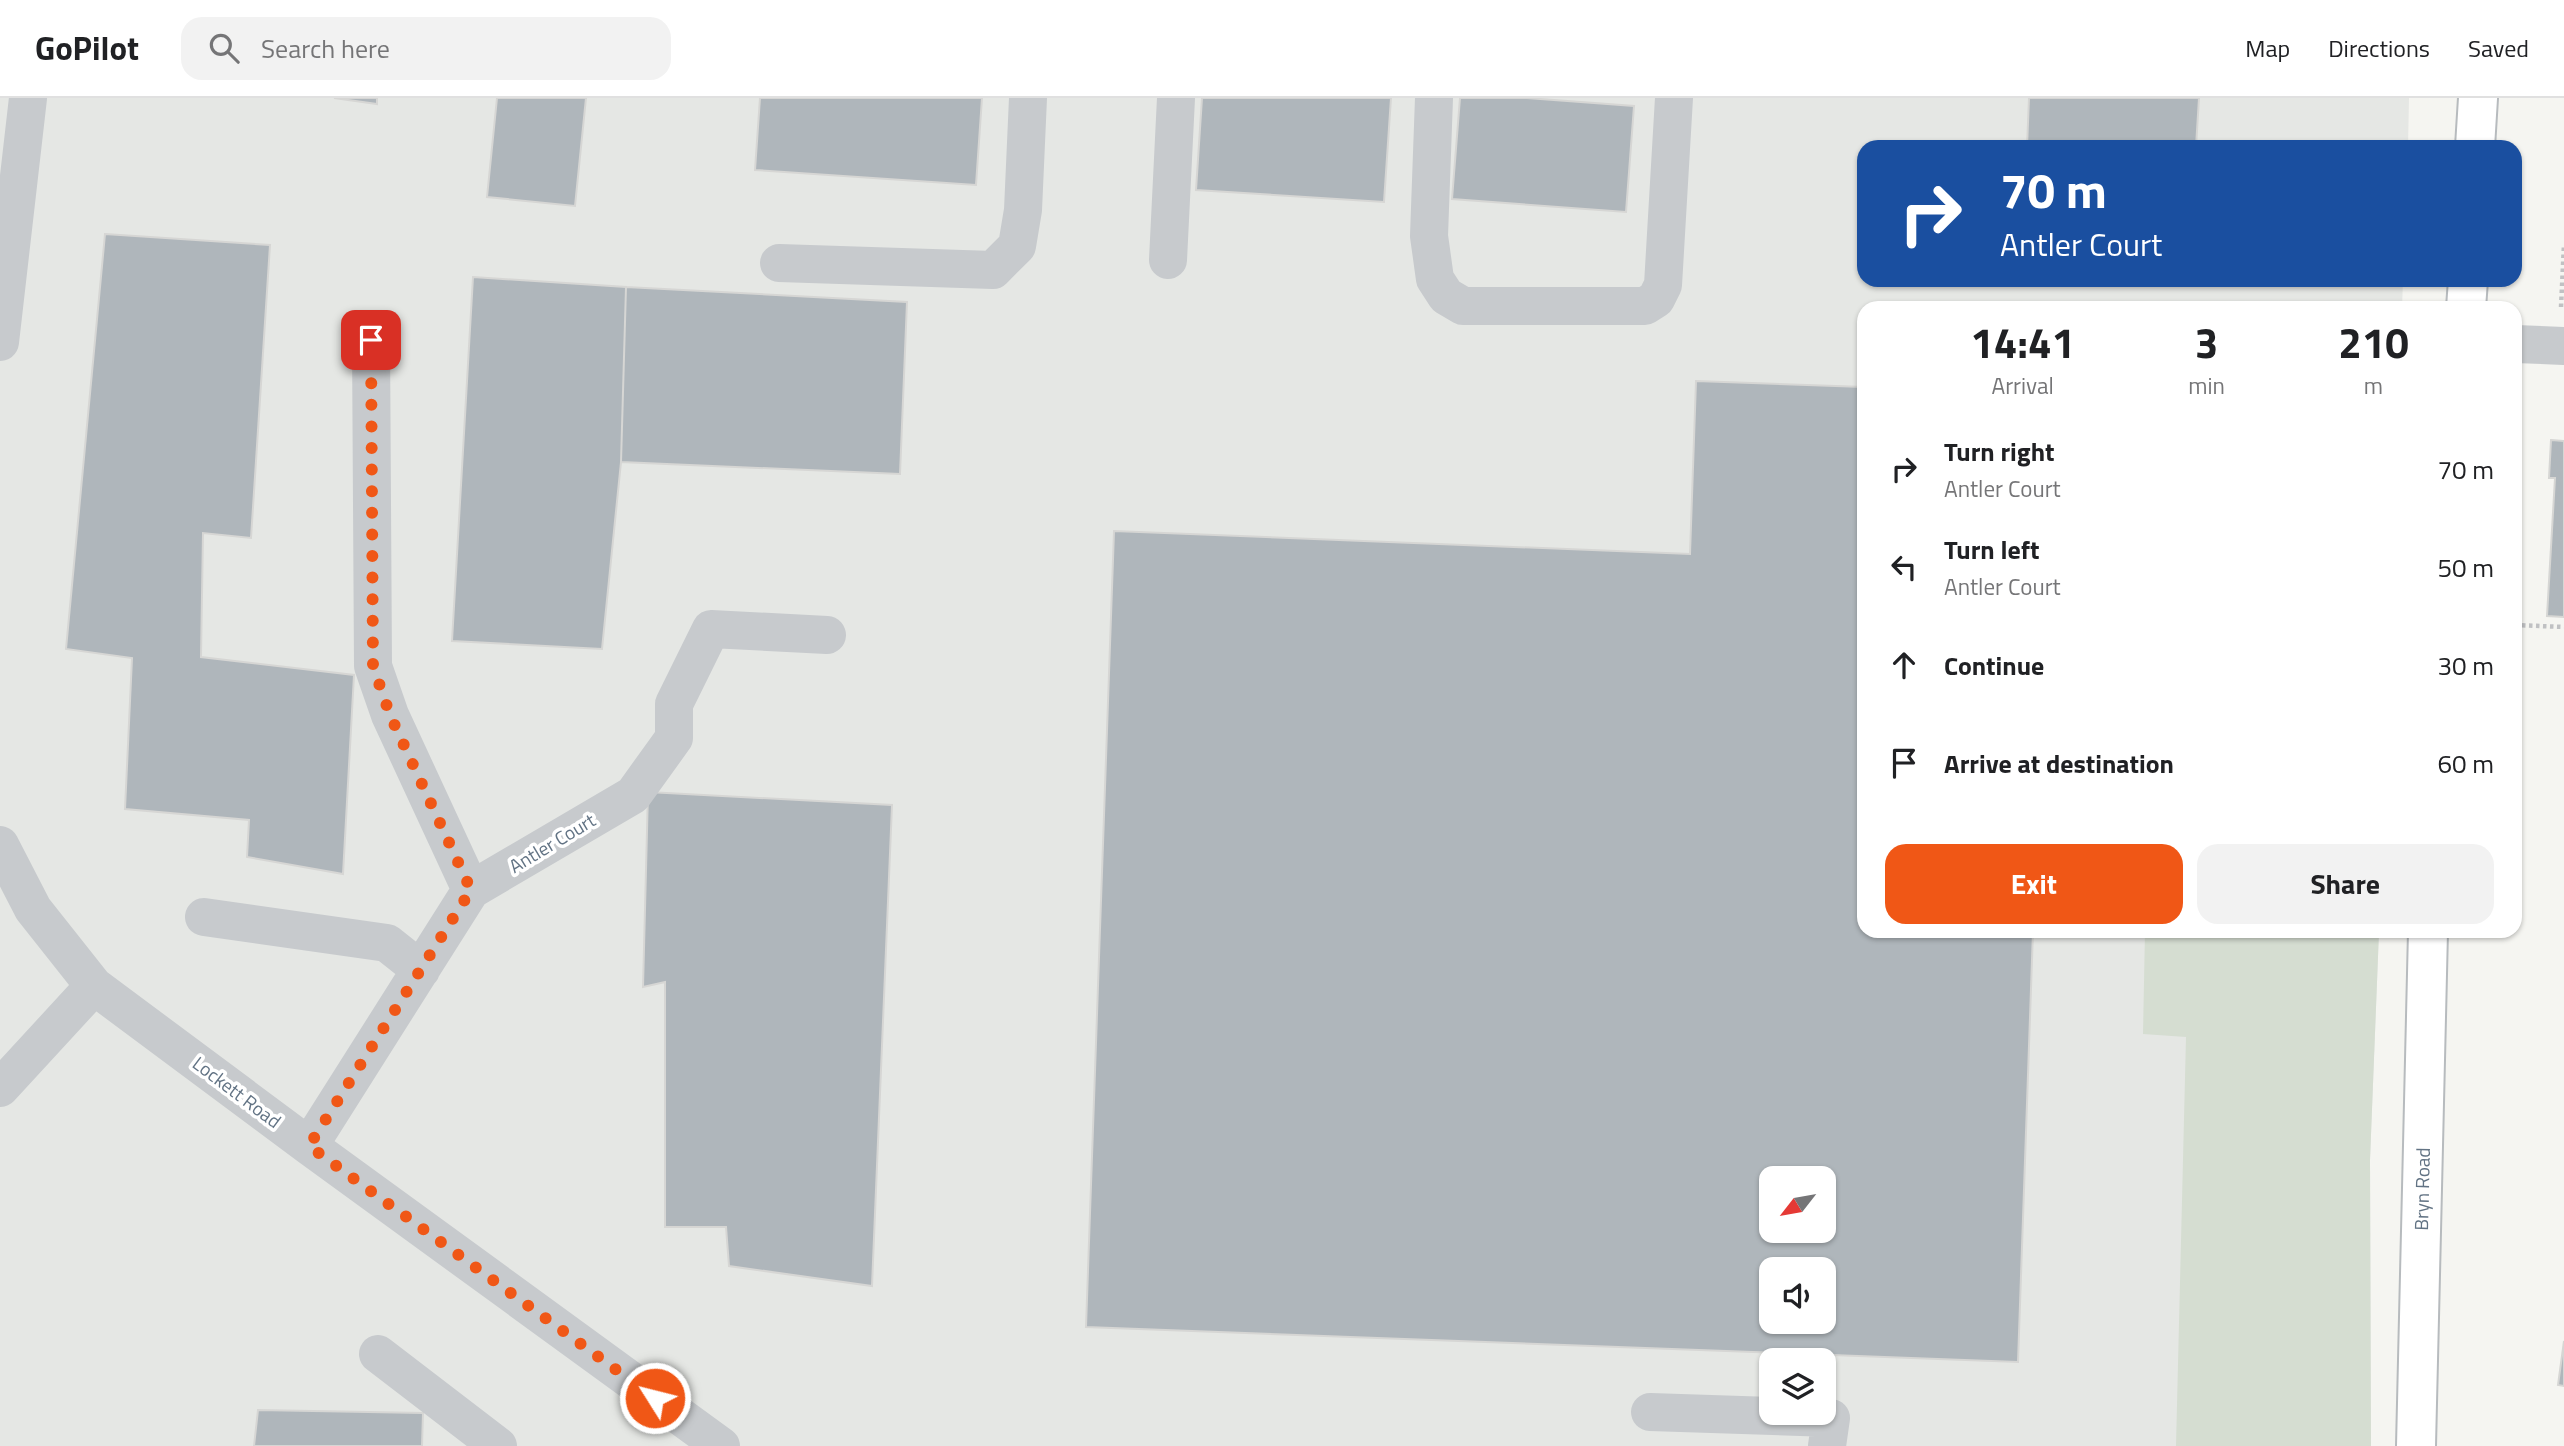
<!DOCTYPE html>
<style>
body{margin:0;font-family:"Titillium Web",sans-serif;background:#f2f2f2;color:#202124;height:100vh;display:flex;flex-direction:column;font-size:26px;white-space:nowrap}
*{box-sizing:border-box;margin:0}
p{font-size:23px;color:#757577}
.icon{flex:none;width:38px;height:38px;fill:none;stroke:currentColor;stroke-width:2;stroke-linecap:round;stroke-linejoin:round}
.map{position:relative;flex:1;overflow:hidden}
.sheet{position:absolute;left:1857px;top:203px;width:665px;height:637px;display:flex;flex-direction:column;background:#fff;border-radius:21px;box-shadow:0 2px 5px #0004}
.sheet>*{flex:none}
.top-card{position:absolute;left:1857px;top:42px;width:665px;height:147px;border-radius:21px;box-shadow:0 2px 5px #0004;background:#1a4fa0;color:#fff;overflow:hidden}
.needle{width:46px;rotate:239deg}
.controls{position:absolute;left:1759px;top:1068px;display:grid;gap:14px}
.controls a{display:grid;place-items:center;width:77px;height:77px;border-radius:14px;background:#fff;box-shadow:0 2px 5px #0004;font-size:35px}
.pin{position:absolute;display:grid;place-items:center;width:60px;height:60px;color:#fff;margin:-30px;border-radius:14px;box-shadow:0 4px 10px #0006}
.me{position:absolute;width:77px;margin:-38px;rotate:306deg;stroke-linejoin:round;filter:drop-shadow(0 0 5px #0008)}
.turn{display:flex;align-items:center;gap:24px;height:147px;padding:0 28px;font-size:32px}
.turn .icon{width:91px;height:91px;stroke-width:2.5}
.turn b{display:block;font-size:49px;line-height:60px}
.eta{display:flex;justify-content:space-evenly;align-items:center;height:119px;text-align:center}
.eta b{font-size:42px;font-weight:700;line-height:49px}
.action{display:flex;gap:14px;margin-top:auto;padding:14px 28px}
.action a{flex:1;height:80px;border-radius:21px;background:#f05716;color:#fff;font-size:28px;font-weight:700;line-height:80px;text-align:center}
.action a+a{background:#f2f2f2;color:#202124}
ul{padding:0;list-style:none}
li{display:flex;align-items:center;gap:21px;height:98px;padding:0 28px}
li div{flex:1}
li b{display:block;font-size:26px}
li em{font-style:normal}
header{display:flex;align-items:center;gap:42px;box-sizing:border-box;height:98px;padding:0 35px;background:#fff;border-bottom:2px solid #e0e0e0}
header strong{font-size:33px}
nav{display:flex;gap:38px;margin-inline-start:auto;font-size:24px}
.search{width:490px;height:63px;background:#f2f2f2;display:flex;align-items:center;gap:18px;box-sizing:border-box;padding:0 24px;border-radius:21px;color:#757577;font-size:26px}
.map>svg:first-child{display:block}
.built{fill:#e5e7e4;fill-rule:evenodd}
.green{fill:#d5ddd1}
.building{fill:#afb6bb;stroke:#d6d6d4;stroke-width:2;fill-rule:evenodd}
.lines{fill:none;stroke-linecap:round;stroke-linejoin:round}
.major-casing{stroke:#b7bbbe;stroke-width:42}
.path{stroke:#c0c1c3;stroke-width:4.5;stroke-dasharray:3.5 3.5;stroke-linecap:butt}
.minor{stroke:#c7cacd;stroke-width:38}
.major{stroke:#fff;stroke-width:38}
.route{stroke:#f05716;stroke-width:12;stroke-dasharray:0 21.6}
.labels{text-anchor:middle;stroke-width:7;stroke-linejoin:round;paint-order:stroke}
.street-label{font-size:19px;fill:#627384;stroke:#fff}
</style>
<header>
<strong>GoPilot</strong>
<div class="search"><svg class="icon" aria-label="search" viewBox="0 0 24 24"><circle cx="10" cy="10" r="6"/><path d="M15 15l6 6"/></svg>Search here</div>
<nav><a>Map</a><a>Directions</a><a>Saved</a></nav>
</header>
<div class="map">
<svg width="2564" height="1348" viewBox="0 0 2564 1348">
<rect width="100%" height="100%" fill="#f5f5f1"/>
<path class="built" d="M0 0H2409L2408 49H1864V182H2403L2402 210H1864V833H2379L2370 1062 2371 1348H0ZM1771 1080H1824V1132H1771ZM1771 1171H1824V1223H1771ZM1771 1262H1824V1314H1771Z"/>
<path class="green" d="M2145 833H2379L2370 1062 2371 1348H2176L2186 939 2143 936Z"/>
<path class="building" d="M334 0H377V6Z
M497 0H586L575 108 487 99Z
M760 0H982L976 87 755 72Z
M1202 0H1391L1384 104 1196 92Z
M1460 0H1527L1634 8 1626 114 1452 101Z
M2029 0H2199L2196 49H2027Z
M105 136 270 147 251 440 203 435 201 559 354 577 343 776 247 759 249 722 125 711 132 560 66 551Z
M473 179 626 189 621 364 602 551 452 543Z
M626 189 907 204 900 376 621 364Z
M1696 283 1864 289V833H2033L2018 1264 1086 1229 1114 433 1690 456ZM1771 1080H1824V1132H1771ZM1771 1171H1824V1223H1771Z
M2551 342 2564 343V519L2547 518 2555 380H2549Z
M648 694 892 707 872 1188 729 1168 726 1129H665V884L643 889Z
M2564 1243V1288L2558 1287Z
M258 1312 423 1315 422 1348H254Z"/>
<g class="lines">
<defs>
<g id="major">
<path d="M2475 49 2478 0"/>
<path d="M2466 210 2468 182"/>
<path id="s1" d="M2416 1348 2428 833"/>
</g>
</defs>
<use href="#major" class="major-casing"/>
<path class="path" d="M2561 209 2564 146
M2515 527 2564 529"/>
<path class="minor" d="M1434 0 1429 138 1435 181 1446 198 1463 208H1645L1656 201 1663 187 1674 0
M1168 162 1176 0
M779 165 993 172 1017 148 1023 112 1028 0
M371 242 373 568 390 617 471 792 633 697 674 640V606L711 531 827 537
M0 244 28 0
M2515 246 2564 248
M0 747 33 811 94 888 309 1048 721 1348
M204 819 387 845 421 872
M0 990 94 888
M309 1048 471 792
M378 1256 498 1348
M1650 1314 1831 1320 1827 1348"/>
<use href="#major" class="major"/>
</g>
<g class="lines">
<path class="route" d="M371 242 373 568 390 617 471 792 309 1048 655 1300"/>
</g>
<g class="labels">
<g class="street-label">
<text transform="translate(552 745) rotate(-31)" y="7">Antler Court</text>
<text transform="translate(237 994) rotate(37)" y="7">Lockett Road</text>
<text dy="7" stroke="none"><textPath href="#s1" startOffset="257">Bryn Road</textPath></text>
</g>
</g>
</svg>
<div class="controls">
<a><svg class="needle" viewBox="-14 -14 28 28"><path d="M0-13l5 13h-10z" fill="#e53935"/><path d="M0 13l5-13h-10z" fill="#757577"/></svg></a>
<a><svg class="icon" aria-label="sound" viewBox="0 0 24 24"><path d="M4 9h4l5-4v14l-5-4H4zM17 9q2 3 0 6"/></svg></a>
<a><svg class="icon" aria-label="layers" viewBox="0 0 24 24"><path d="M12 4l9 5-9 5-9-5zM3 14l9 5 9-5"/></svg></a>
</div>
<div class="pin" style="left:371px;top:242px;background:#d93025"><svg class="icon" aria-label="arrive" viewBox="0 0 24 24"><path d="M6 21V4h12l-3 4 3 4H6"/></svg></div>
<svg class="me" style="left:655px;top:1300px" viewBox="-20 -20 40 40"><circle r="17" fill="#f05716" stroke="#fff" stroke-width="3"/><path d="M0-11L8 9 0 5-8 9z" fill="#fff"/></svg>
<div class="top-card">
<div class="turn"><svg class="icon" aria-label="right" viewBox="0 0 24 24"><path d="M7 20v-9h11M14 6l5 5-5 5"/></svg><div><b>70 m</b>Antler Court</div></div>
</div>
<section class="sheet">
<div class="eta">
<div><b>14:41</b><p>Arrival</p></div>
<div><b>3</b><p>min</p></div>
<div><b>210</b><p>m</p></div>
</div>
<ul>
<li><svg class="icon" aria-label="right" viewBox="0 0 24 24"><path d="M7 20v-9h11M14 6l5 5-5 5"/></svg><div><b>Turn right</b><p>Antler Court</p></div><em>70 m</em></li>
<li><svg class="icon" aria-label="left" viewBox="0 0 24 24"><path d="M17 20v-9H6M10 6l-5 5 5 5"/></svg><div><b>Turn left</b><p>Antler Court</p></div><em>50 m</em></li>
<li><svg class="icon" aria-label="ahead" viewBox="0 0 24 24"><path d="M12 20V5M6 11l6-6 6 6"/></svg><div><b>Continue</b></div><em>30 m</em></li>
<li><svg class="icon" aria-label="arrive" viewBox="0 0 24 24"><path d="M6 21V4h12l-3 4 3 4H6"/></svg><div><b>Arrive at destination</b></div><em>60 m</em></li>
</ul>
<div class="action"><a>Exit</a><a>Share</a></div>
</section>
</div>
